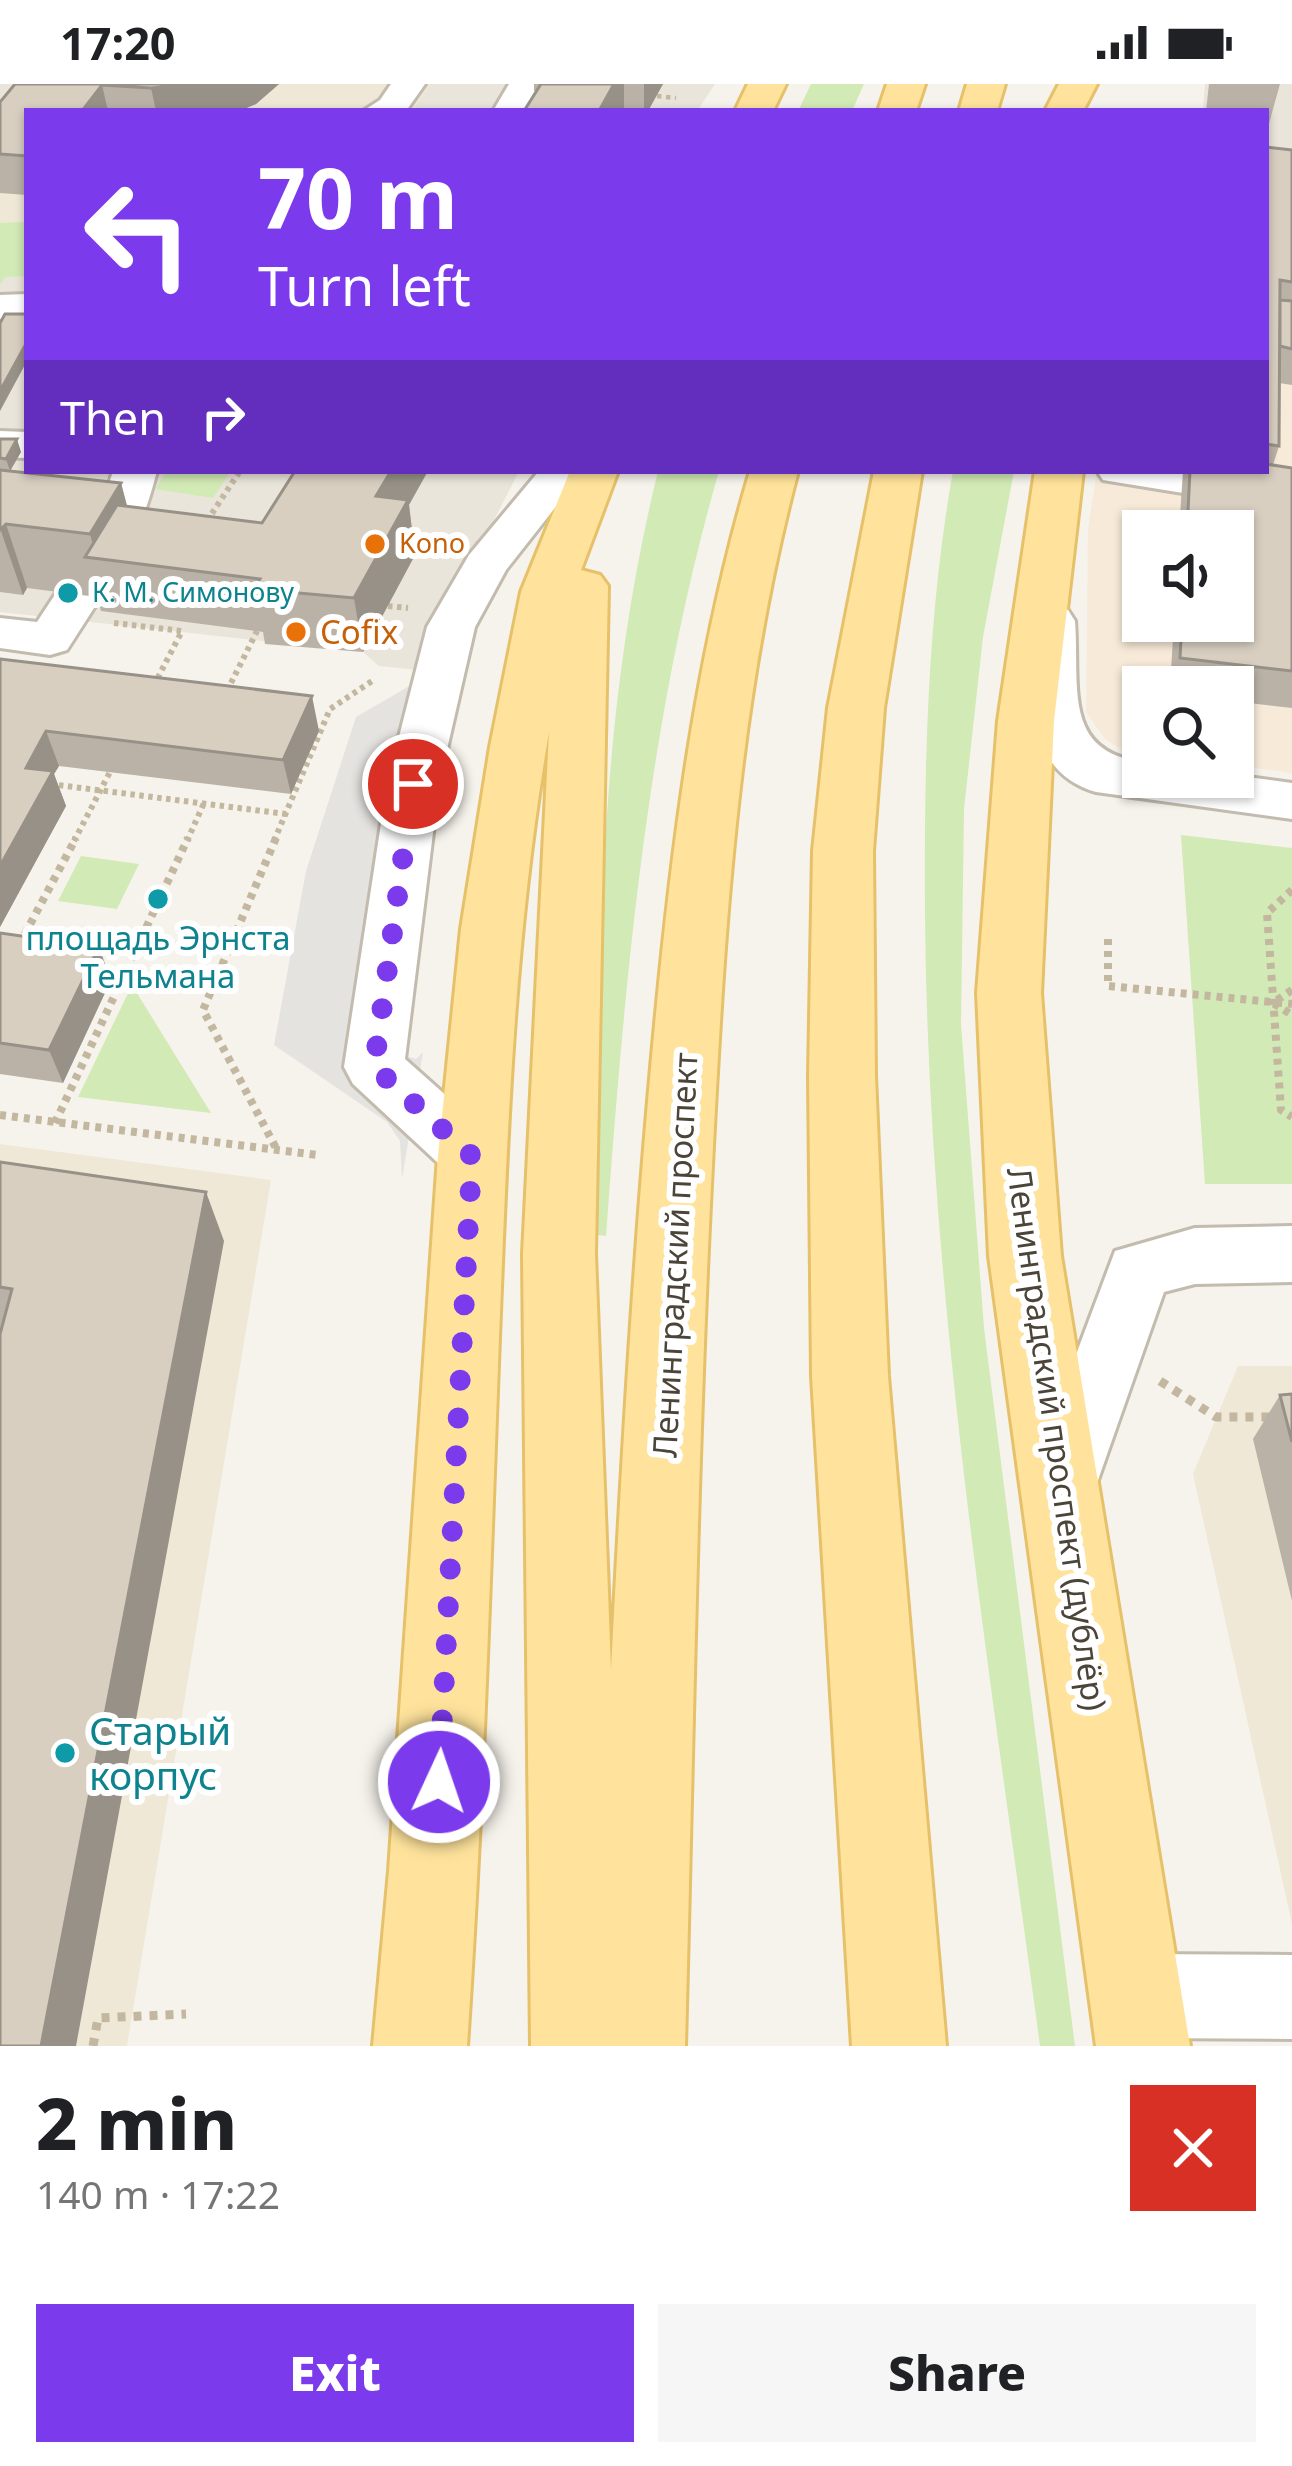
<!DOCTYPE html>
<meta charset="utf-8">
<style>
body{margin:0;font-family:"Noto Sans",sans-serif;background:#f6f6f6;color:#202124;height:100vh;display:flex;flex-direction:column;font-size:45px;white-space:nowrap}
*{box-sizing:border-box;margin:0}
p{font-size:39px;color:#757577}
.icon{flex:none;width:66px;height:66px;fill:none;stroke:currentColor;stroke-width:2;stroke-linecap:round;stroke-linejoin:round}
.map{position:relative;height:1962px;overflow:hidden}
.drawer{display:flex;flex-direction:column;background:#fff;flex:1}
.drawer>*{flex:none}
.hud{position:absolute;left:24px;top:24px;width:1245px;height:366px;border-radius:0px;box-shadow:0 3px 9px #0004;background:#7c3aed;color:#fff;overflow:hidden}
.fabs{position:absolute;left:1122px;top:426px;display:grid;gap:24px}
.fabs a{display:grid;place-items:center;width:132px;height:132px;border-radius:0px;background:#fff;box-shadow:0 3px 9px #0004;font-size:60px}
.pin{position:absolute;display:grid;place-items:center;width:102px;height:102px;color:#fff;margin:-51px;border:6px solid #fff;border-radius:50%;box-shadow:0 3px 12px #0007}
.me{position:absolute;width:132px;margin:-66px;rotate:3deg;stroke-linejoin:round;filter:drop-shadow(0 0 9px #0008)}
.turn{display:flex;align-items:center;gap:42px;height:252px;padding:0 36px;font-size:54px}
.turn .icon{width:156px;height:156px;stroke-width:2.5}
.turn b{display:block;font-size:84px;line-height:102px}
.then{display:flex;align-items:center;height:114px;padding:0 36px;background:#0003;gap:24px;font-size:45px}
.round{display:grid;place-items:center;flex:none;width:126px;height:126px;border-radius:0px;background:#f6f6f6}
.head{display:flex;align-items:center;justify-content:space-between;height:204px;padding:0 36px}
h1{font-size:72px;font-weight:800;line-height:90px}
.action{display:flex;gap:24px;margin-top:auto;padding:24px 36px}
.action a{flex:1;height:138px;border-radius:0px;background:#7c3aed;color:#fff;font-size:48px;font-weight:800;line-height:138px;text-align:center}
.action a+a{background:#f6f6f6;color:#202124}
.status{display:flex;justify-content:space-between;align-items:center;height:84px;padding:0 60px;background:#fff;direction:ltr}
.status svg{height:33px;fill:currentColor}
.map>svg:first-child{display:block}
.residential{fill:#eae5da}
.commercial{fill:#f7ead8;fill-rule:evenodd}
.education{fill:#efe8d6}
.green{fill:#d2eab5}
.parking{fill:#e5e3e0}
.lines{fill:none;stroke-linecap:round;stroke-linejoin:round}
.minor-casing{stroke:#c2bbae;stroke-width:6}
.major-casing{stroke:#e6c16a;stroke-width:6}
.path-far3{stroke:#c4b79f;stroke-width:4.5;stroke-dasharray:4.5 4.5;stroke-linecap:butt}
.path-far2{stroke:#c4b79f;stroke-width:6;stroke-dasharray:4.5 4.5;stroke-linecap:butt}
.path-far1{stroke:#c4b79f;stroke-width:8;stroke-dasharray:6 6;stroke-linecap:butt}
.path{stroke:#c4b79f;stroke-width:9;stroke-dasharray:8 8;stroke-linecap:butt}
.minor{fill:#fff;fill-rule:evenodd}
.major{fill:#ffe39c;fill-rule:evenodd}
.wall{fill:#bab2a6}
.shaded-wall{fill:#979187}
.building{fill:#d8cfc1;stroke:#979187;stroke-width:3}
.route{stroke:#7c3aed;stroke-width:21;stroke-dasharray:0 37.8}
.food-dot{fill:#e8710a;stroke:#fff;stroke-width:4.5}
.culture-dot{fill:#0f9aa8;stroke:#fff;stroke-width:4.5}
.labels{text-anchor:middle;stroke-width:12;stroke-linejoin:round;paint-order:stroke}
.far-food-label{font-size:27px;fill:#c56008;stroke:#fff;text-anchor:start}
.far-culture-label{font-size:27px;fill:#0d838f;stroke:#fff;text-anchor:start}
.food-label{font-size:33px;fill:#c56008;stroke:#fff;text-anchor:start}
.culture-label{font-size:33px;fill:#0d838f;stroke:#fff}
.street-label{font-size:33px;fill:#4b4439;stroke:#fff}
.near-culture-label{font-size:39px;fill:#0d838f;stroke:#fff;text-anchor:start}
</style>
<div class="status"><b>17:20</b><svg viewBox="0 0 49 12"><path d="M0 12V9h3v3zM5 12V6h3v6zM10 12V3h3v9zM15 12V0h3v12zM26 1h20v11H26zM47 4h2v5h-2z"/></svg></div>
<div class="map">
<svg width="1292" height="1962" viewBox="0 0 1292 1962">
<rect width="100%" height="100%" fill="#f6f3ec"/>
<path class="residential" d="M0 0H715L697 27H27V387H519L418 586 379 582 363 568 0 528Z
M1205 0H1292V66L1266 64V27H1203Z"/>
<path class="commercial" d="M1292 103V689L1233 681V603H1143V670L1125 667 1105 655 1086 628 1088 445 1097 387H1266ZM1143 447H1233V537H1143Z"/>
<path class="education" d="M11 0H430L413 27H27V138L0 139V15Z
M0 1060 271 1096 127 1962H0Z
M1238 1282H1292V1840L1193 1390Z"/>
<path class="green" d="M811 0H864L852 27H798Z
M27 138V192L5 193 0 201V139Z
M167 387H231L213 414 155 405Z
M658 387H719C647 637 625 894 606 1152L597 1151C599 889 595 644 658 387Z
M953 387H1014L983 553 964 725 961 940 984 1244 1075 1962H1040C990 1586 928 1211 925 831 924 684 927 532 953 387Z
M1181 751 1292 764V1100H1205Z
M81 772 139 780 117 825 58 817Z
M132 901 211 1029 78 1013Z"/>
<path class="parking" d="M413 600 438 703 403 971 416 975 423 968 402 1095 400 1057 387 1038 274 961 306 787 356 633Z"/>
<g class="lines">
<defs>
<path id="minor" d="M391 0H425L406 27H363L380 16Z
M509 0H543L527 27H493Z
M27 210V234L0 235V211Z
M0 347 27 348V374L0 373Z
M113 387H157C149 417 141 444 123 470L107 474 91 470 84 460 98 434Z
M539 387H584L506 486 475 543 439 700 405 975 494 1054 503 1072 494 1090 472 1098 450 1090 353 1000 344 983 387 700 427 543 469 471Z
M1097 387H1199L1205 396 1199 405 1183 409 1103 396Z
M79 495 96 500 103 510 67 566 50 571 0 564V534L37 538 62 500Z
M1051 522 1068 526 1075 537C1080 603 1062 668 1143 678V693L1233 691 1292 699V735L1096 708C1021 687 1030 600 1027 537L1034 526Z
M1292 1142V1198L1195 1200 1164 1208 1085 1433 1060 1443 1035 1433 1024 1409 1115 1167 1195 1144Z
M1135 1870 1292 1871V1955L1135 1954 1105 1942 1093 1912 1105 1882Z"/>
<path id="major" d="M748 0H786L773 27H735Z
M887 0H925L916 27H878Z
M967 0H1005L997 27H959Z
M1059 0H1097L1083 27H1045Z
M570 387H618L581 486 600 491 608 502 595 1170 611 1586C622 1374 634 1162 654 951 672 759 695 572 750 387H798C739 608 725 834 713 1062 697 1362 693 1662 685 1962H531L523 1170 549 648C514 848 507 1052 499 1254 490 1490 483 1726 467 1962H373L389 1787 438 1072 461 845 490 663 521 508Z
M874 387H922L884 624 873 767 875 992 888 1292 946 1962H852L812 1292 809 992 813 767 828 624Z
M1035 387H1083L1054 637 1041 909 1061 1172 1190 1962H1096L989 1172 977 909 998 637Z"/>
</defs>
<use href="#minor" class="minor-casing"/>
<use href="#major" class="major-casing"/>
<path class="path-far3" d="M657 12 676 14"/>
<path class="path-far2" d="M207 437 240 387
M388 522 408 524
M114 539 182 547 154 601
M227 607 257 547
M50 700 286 730
M74 757 110 688
M187 757 204 719
M274 757 330 625 372 597"/>
<path class="path-far1" d="M276 754 203 926 277 1066
M1292 806 1267 829 1281 1026 1292 1033
M1108 855V902L1292 920
M19 861 76 754
M103 885 214 900
M1292 906 1273 919 1292 931
M0 1031 318 1071
M55 1039 188 754"/>
<path class="path" d="M1160 1297 1216 1333H1292
M93 1962 98 1934 186 1930"/>
<use href="#minor" class="minor"/>
<use href="#major" class="major"/>
</g>
<path class="wall" d="M15 0H279L256 20 239 27H27V111L0 109V18Z
M534 0H663L648 27H524L537 7H534Z
M1209 0H1280L1268 43H1266V27H1206Z
M1266 63 1292 66V301L1279 299V362L1273 381 1292 384V624L1233 617V603H1170L1174 537H1233V447H1179L1183 387H1266Z
M0 355 21 368 10 387 121 399 127 423 262 439 409 421 415 471 363 568 265 560 263 548 101 527 97 513 27 504 23 511 0 508Z
M0 575 319 647 291 710 59 682 54 690 66 722 0 843Z
M0 849 111 896 63 999 0 990Z
M0 1078 224 1157 0 1245Z
M1292 1310V1517L1253 1355 1280 1311Z"/>
<path class="shaded-wall" d="M196 0H279L256 20 239 27H156L151 4Z
M614 0H624V27H599Z
M644 0H663L648 27H644Z
M102 1 108 27H82Z
M27 258V277L0 327V307Z
M17 355 21 368 10 387 6 375Z
M391 387H428L409 421 415 471 363 568 354 514 376 412Z
M121 399 138 463 97 475 90 450Z
M6 440 27 504 23 511 1 447Z
M312 612 319 647 291 710 283 676Z
M46 647 59 682 54 690 66 722 0 843V782L26 684Z
M99 863 111 896 63 999 49 966Z
M206 1108 224 1157 76 1962H41Z"/>
<path class="building" d="M15 0H196L151 4 102 1 82 27H27V72L0 70V18Z
M541 0H614L599 27H524Z
M1266 63 1292 66V198L1280 196 1279 362 1266 360Z
M1280 216 1292 217V265L1280 262Z
M5 230H27V258L0 307V239Z
M0 355H17L6 375 0 374Z
M1266 380 1292 384V587L1180 574 1182 537H1233V447H1187L1190 387H1266Z
M0 386 121 399 90 450 6 440 0 446Z
M295 387H391L376 412 408 416 354 514 254 505 260 495 85 473 117 421 262 439Z
M0 575 312 612 283 676 46 647 26 684 53 687 0 782Z
M0 849 99 863 49 966 0 959Z
M0 1078 206 1108 41 1962H0V1250L12 1205 0 1203Z
M1292 1310V1358L1280 1311Z"/>
<g class="lines">
<path class="route" d="M413 700 374 983 472 1072 439 1698"/>
</g>
<g class="food-dot">
<circle cx="375" cy="460" r="12"/>
<circle cx="296" cy="548" r="12"/>
</g>
<g class="culture-dot">
<circle cx="68" cy="509" r="12"/>
<circle cx="158" cy="815" r="12"/>
<circle cx="65" cy="1669" r="12"/>
</g>
<g class="labels">
<g class="far-food-label">
<text x="399" y="469">Kono</text>
</g>
<g class="far-culture-label">
<text x="92" y="518">К. М. Симонову</text>
</g>
<g class="food-label">
<text x="320" y="560">Cofix</text>
</g>
<g class="culture-label">
<text x="158" y="866">площадь Эрнста<tspan x="158" dy="38">Тельмана</tspan></text>
</g>
<g class="street-label">
<text transform="translate(675 1171) rotate(-87)" y="12">Ленинградский проспект</text>
<text transform="translate(1057 1355) rotate(82)" y="12">Ленинградский проспект (дублёр)</text>
</g>
<g class="near-culture-label">
<text x="89" y="1661">Старый<tspan x="89" dy="45">корпус</tspan></text>
</g>
</g>
</svg>
<div class="fabs">
<a><svg class="icon" aria-label="sound" viewBox="0 0 24 24"><path d="M4 9h4l5-4v14l-5-4H4zM17 9q2 3 0 6"/></svg></a>
<a><svg class="icon" aria-label="search" viewBox="0 0 24 24"><circle cx="10" cy="10" r="6"/><path d="M15 15l6 6"/></svg></a>
</div>
<div class="pin" style="left:413px;top:700px;background:#d93025"><svg class="icon" aria-label="arrive" viewBox="0 0 24 24"><path d="M6 21V4h12l-3 4 3 4H6"/></svg></div>
<svg class="me" style="left:439px;top:1698px" viewBox="-20 -20 40 40"><circle r="17" fill="#7c3aed" stroke="#fff" stroke-width="3"/><path d="M0-11L8 9 0 5-8 9z" fill="#fff"/></svg>
<div class="hud">
<div class="turn"><svg class="icon" aria-label="left" viewBox="0 0 24 24"><path d="M17 20v-9H6M10 6l-5 5 5 5"/></svg><div><b>70 m</b>Turn left</div></div>
<div class="then">Then<svg class="icon" aria-label="right" viewBox="0 0 24 24"><path d="M7 20v-9h11M14 6l5 5-5 5"/></svg></div>
</div>
</div>
<section class="drawer">
<div class="head"><div><h1>2 min</h1><p>140 m · 17:22</p></div><a class="round" style="background:#d93025;color:#fff"><svg class="icon" aria-label="close" viewBox="0 0 24 24"><path d="M6 6l12 12M18 6L6 18"/></svg></a></div>
<div class="action"><a>Exit</a><a>Share</a></div>
</section>
